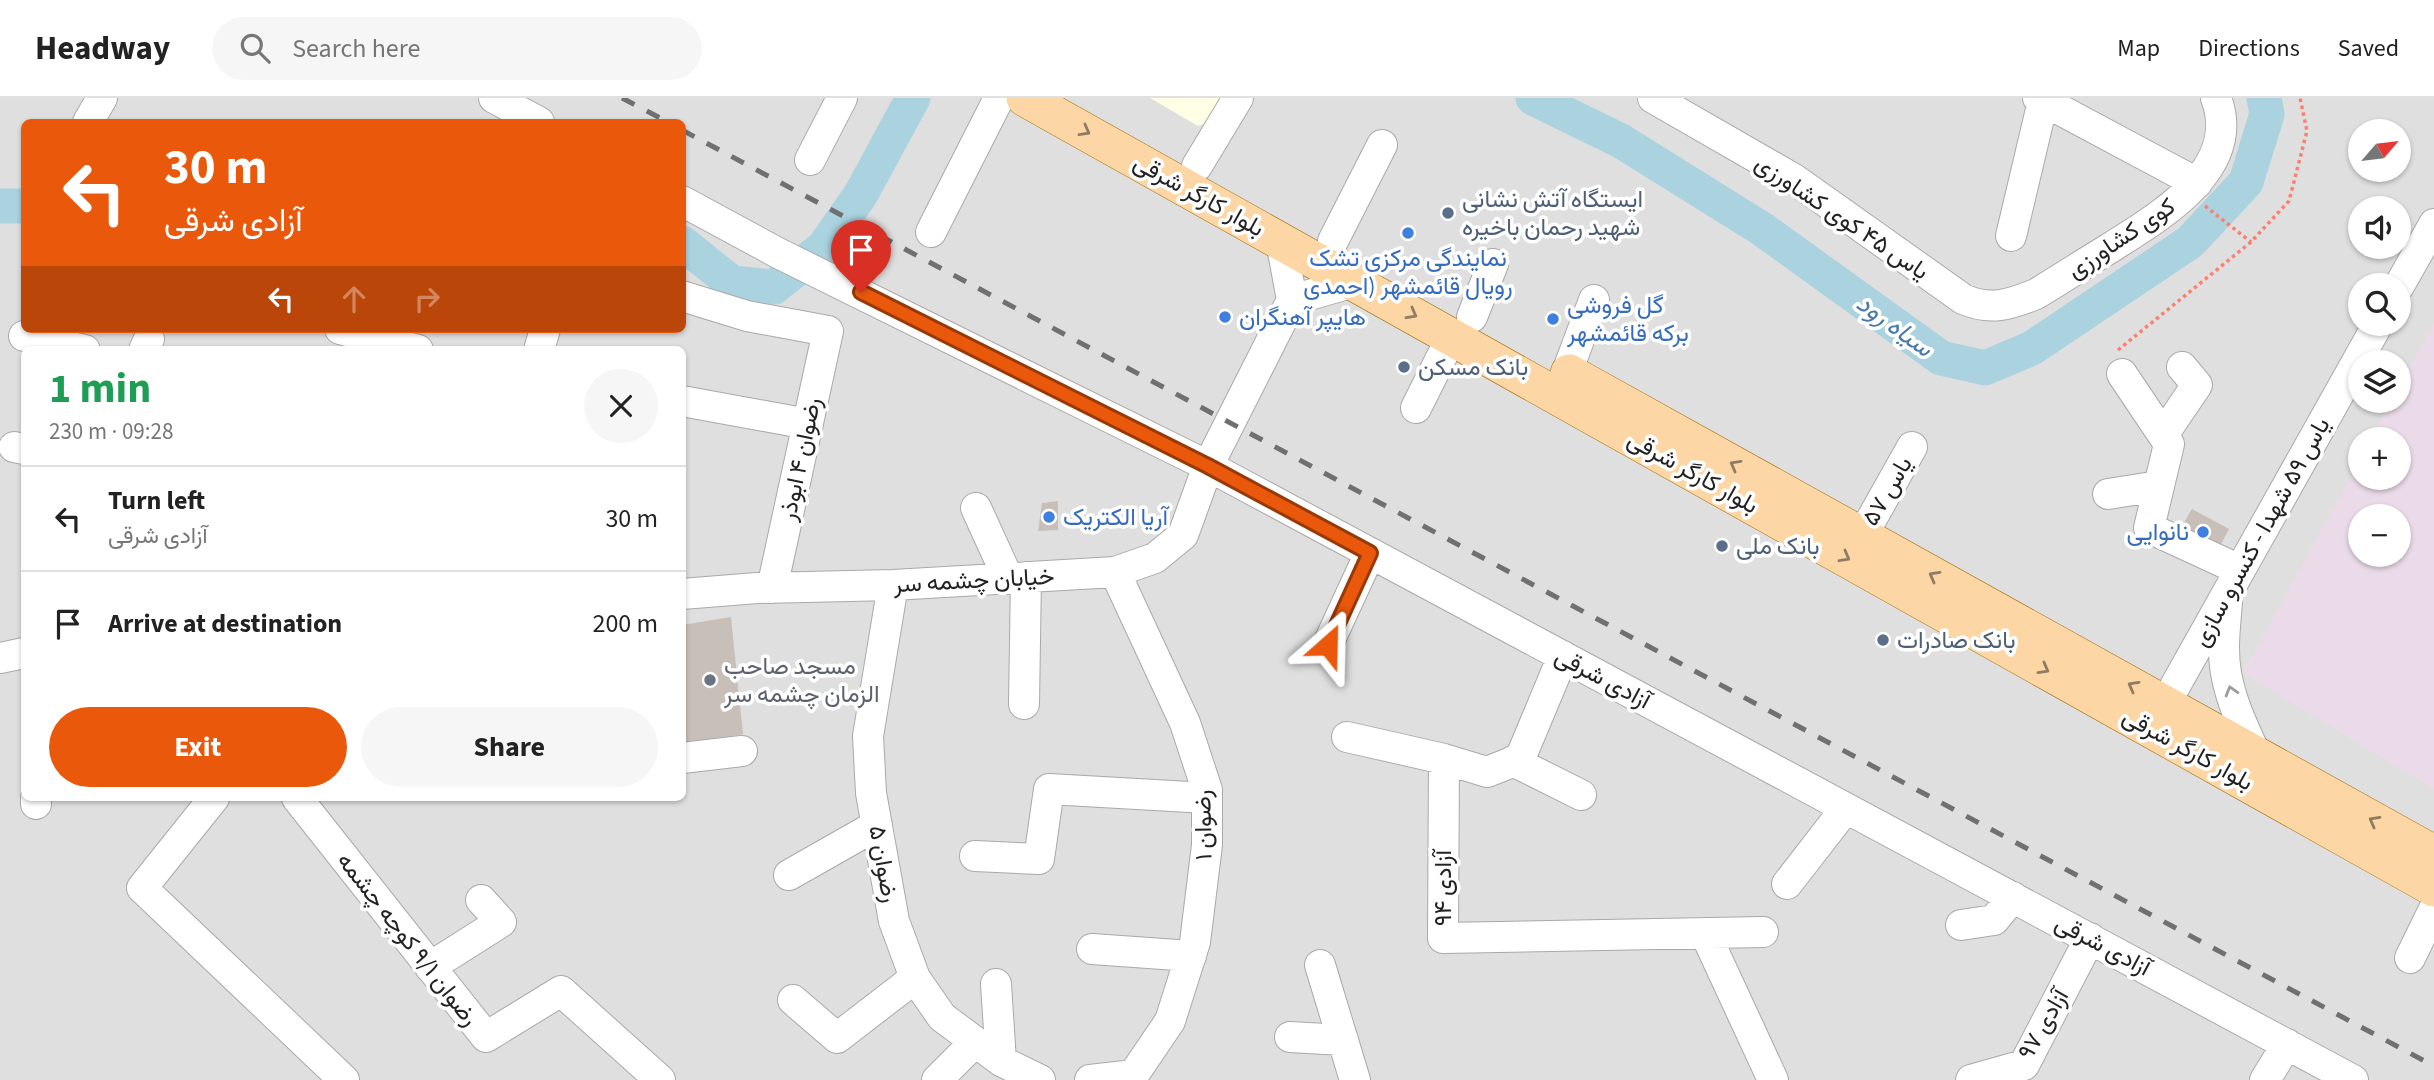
<!DOCTYPE html>
<meta charset="utf-8">
<style>
body{margin:0;font-family:"Source Sans 3",Vazirmatn,sans-serif;background:#f6f6f6;color:#222;height:100vh;display:flex;flex-direction:column;font-size:26px;white-space:nowrap}
*{box-sizing:border-box;margin:0}
p{font-size:23px;color:#767676}
.icon{flex:none;width:38px;height:38px;fill:none;stroke:currentColor;stroke-width:2;stroke-linecap:round;stroke-linejoin:round}
.map{position:relative;flex:1;overflow:hidden}
.side{position:absolute;left:21px;top:248px;width:665px;height:455px;display:flex;flex-direction:column;background:#fff;border-radius:10px;box-shadow:0 2px 5px #0004}
.side>*{flex:none}
.hud{position:absolute;left:21px;top:21px;width:665px;height:214px;border-radius:10px;box-shadow:0 2px 5px #0004;background:#ea580c;color:#fff;overflow:hidden}
.needle{width:46px;rotate:62deg}
.fabs{position:absolute;left:2348px;top:21px;display:grid;gap:14px}
.fabs a{display:grid;place-items:center;width:63px;height:63px;border-radius:50%;background:#fff;box-shadow:0 2px 5px #0004;font-size:35px}
.pin{position:absolute;display:grid;place-items:center;width:60px;height:60px;color:#fff;margin:-72px -30px;border-radius:50% 50% 50% 0;rotate:-45deg;box-shadow:0 0 7px #0007}
.pin .icon{rotate:45deg}
.me{position:absolute;width:77px;margin:-38px;rotate:25deg;stroke-linejoin:round;filter:drop-shadow(0 0 5px #0008)}
.turn{display:flex;align-items:center;gap:24px;height:147px;padding:0 28px;font-size:32px}
.turn .icon{width:91px;height:91px;stroke-width:2.5}
.turn b{display:block;font-size:49px;line-height:60px}
.lanes{display:flex;align-items:center;height:66px;padding:0 28px;background:#0003;justify-content:center;gap:35px;direction:ltr}
.lanes .off{opacity:.35}
.round{display:grid;place-items:center;flex:none;width:74px;height:74px;border-radius:37px;background:#f6f6f6}
.head{display:flex;align-items:center;justify-content:space-between;height:119px;padding:0 28px}
h1{font-size:42px;font-weight:700;line-height:52px;color:#1e9e55}
.cta{display:flex;gap:14px;margin-top:auto;padding:14px 28px}
.cta a{flex:1;height:80px;border-radius:42px;background:#ea580c;color:#fff;font-size:28px;font-weight:700;line-height:80px;text-align:center}
.cta a+a{background:#f6f6f6;color:#222}
ul{padding:0;list-style:none}
li{display:flex;align-items:center;gap:21px;height:105px;padding:0 28px;border-top:2px solid #e0e0e0}
li div{flex:1}
li b{display:block;font-size:26px}
li em{font-style:normal}
header{display:flex;align-items:center;gap:42px;box-sizing:border-box;height:98px;padding:0 35px;background:#fff;border-bottom:2px solid #e0e0e0}
header strong{font-size:33px}
nav{display:flex;gap:38px;margin-inline-start:auto;font-size:24px}
.search{width:490px;height:63px;background:#f6f6f6;display:flex;align-items:center;gap:18px;box-sizing:border-box;padding:0 24px;border-radius:38px;color:#767676;font-size:26px}
.map>svg:first-child{display:block}
.residential{fill:#e0dfdf;fill-rule:evenodd}
.industrial{fill:#ebdbe8;fill-rule:evenodd}
.education{fill:#ffffe5}
.lines{fill:none;stroke-linecap:round;stroke-linejoin:round}
.river{stroke:#aad3df;stroke-width:35}
.building{fill:#c7bfb8}
.minor-casing{stroke:#a9a9a9;stroke-width:32}
.major-casing{stroke:#a06b00;stroke-width:38}
.path{stroke:#fa8072;stroke-width:3.5;stroke-dasharray:3.5 3.5;stroke-linecap:butt}
.minor{stroke:#fff;stroke-width:30}
.major{stroke:#fcd6a4;stroke-width:37}
.rail{stroke:#707070;stroke-width:5;stroke-dasharray:14 14;stroke-linecap:butt}
.oneway{stroke:#8f7c63}
.oneway2{stroke:#9c9c9c}
.route-casing{stroke:#983908;stroke-width:18}
.route{stroke:#ea580c;stroke-width:12}
.service-dot{fill:#5c6f8a;stroke:#fff;stroke-width:2.5}
.shop-dot{fill:#3f7fe0;stroke:#fff;stroke-width:2.5}
.worship-dot{fill:#6b7280;stroke:#fff;stroke-width:2.5}
.labels{text-anchor:middle;stroke-width:7;stroke-linejoin:round;paint-order:stroke}
.street-label{font-size:24px;fill:#222;stroke:#fff}
.service-label{font-size:24px;fill:#4e5e75;stroke:#fff;text-anchor:start}
.shop-label{font-size:24px;fill:#366cbe;stroke:#fff;text-anchor:start}
.worship-label{font-size:24px;fill:#5b616d;stroke:#fff;text-anchor:start}
.water-label{font-size:26px;font-style:italic;fill:#4a7aab;stroke:#fff}
</style>
<header>
<strong>Headway</strong>
<div class="search"><svg class="icon" aria-label="search" viewBox="0 0 24 24"><circle cx="10" cy="10" r="6"/><path d="M15 15l6 6"/></svg>Search here</div>
<nav><a>Map</a><a>Directions</a><a>Saved</a></nav>
</header>
<div class="map">
<svg width="2434" height="982" viewBox="0 0 2434 982">
<rect width="100%" height="100%" fill="#f2efe9"/>
<path class="residential" d="M0 0H2434V982H0ZM24 24H682V231H24ZM2361 33H2399V72H2361ZM2361 110H2399V149H2361ZM2361 187H2399V226H2361ZM24 252H682V700H24ZM2361 264H2399V303H2361ZM2361 341H2399V380H2361ZM2361 418H2399V457H2361Z"/>
<path class="industrial" d="M2434 226V691L2243 575 2361 360V380H2399V341H2371L2392 303H2399V289ZM2399 418V457H2361V418Z"/>
<path class="education" d="M1150 0H1229L1216 22 1198 28Z"/>
<g class="lines">
<path class="river" d="M1533 0 1621 43 1762 131 1941 260 1985 270 2032 250 2190 144 2246 84 2267 16 2264 0
M0 108H24
M682 145 732 185 774 189 824 149 861 96 913 0"/>
</g>
<path class="building" d="M1058 403V432L1038 433 1042 405Z
M2192 411 2229 431 2217 454 2177 436Z
M731 519 743 636 682 648V527Z"/>
<g class="lines">
<defs>
<path id="minor" d="M494 0 539 24
M1653 0 1794 81 1963 201C1990 213 2009 207 2036 196 2061 181 2085 165 2110 150 2160 118 2243 71 2216 0
M2038 0 2197 85
M88 24 102 0
M810 62 842 0
M1197 68 1238 0
M682 103 778 155 1208 368 2353 982
M931 134 999 0
M2011 138 2043 3
M1333 143 1382 47
M2399 188 2434 126
M682 198 747 218 828 233 772 490
M1292 202 1354 184
M1472 219 1493 166
M340 231 418 252
M24 238 85 252
M144 252 149 241
M539 252 545 231
M1567 274 1594 202
M2122 276 2169 346 2149 430 2240 472
M682 303 808 326
M1416 310 1452 238
M2163 337 2197 287 2182 269
M14 349 24 351
M2108 396 2159 388
M976 410 1008 480
M1862 438 1912 349
M1115 474 1185 625 1207 692V747L1195 844 1170 923 1130 982
M893 487 868 638 871 695 894 823 915 880 942 919 1001 963 1040 982
M682 496 757 490 893 487 1115 474 1155 460 1183 437 1208 368 1292 202 1281 143
M2227 505C2225 528 2222 552 2226 575 2231 604 2244 631 2256 657
M1328 546 1370 455
M0 560 24 555
M1024 606 1026 479
M2165 606 2378 226
M1347 639 1444 661 1487 674 1520 661 1563 558
M682 660 742 653
M1444 661 1443 840 1763 834
M1513 663 1581 697
M36 700V706
M214 700 142 790 344 982
M297 700 486 939 561 893 660 982
M975 758 1039 761 1049 691 1207 700
M789 777 877 727
M1787 786 1846 710
M1961 827 1994 822 2013 799
M1705 835 1773 982
M1092 851 1191 858
M2410 860 2434 811
M1320 867 1355 982
M430 869 501 824 481 802
M996 886 1001 963
M793 902 837 940 915 880
M1290 939 1343 942
M937 982 975 944
M1090 982 1134 977
M1971 982 2024 967 2090 840
M2265 982 2287 946"/>
<path id="major" d="M1025 0 2434 790
M1569 275 2434 756"/>
</defs>
<use href="#minor" class="minor-casing"/>
<use href="#major" class="major-casing"/>
<path class="path" d="M2205 108 2251 144
M2118 252 2251 144 2289 103 2307 33 2300 0"/>
<use href="#minor" class="minor"/>
<use href="#major" class="major"/>
<path class="rail" d="M622 0 668 24
M682 32 2434 968"/>
</g>
<defs><path id="oneway-chevron" d="M-2-3.5L2.5 0L-2 3.5" fill="none" stroke-width="1.6" stroke-linecap="round" stroke-linejoin="round" transform="scale(1.75)"/></defs>
<g class="oneway">
<use href="#oneway-chevron" transform="translate(1085 33) rotate(29)"/>
<use href="#oneway-chevron" transform="translate(1412 216) rotate(29)"/>
<use href="#oneway-chevron" transform="translate(1735 367) rotate(-151)"/>
<use href="#oneway-chevron" transform="translate(1845 459) rotate(29)"/>
<use href="#oneway-chevron" transform="translate(1934 478) rotate(-151)"/>
<use href="#oneway-chevron" transform="translate(2044 571) rotate(29)"/>
<use href="#oneway-chevron" transform="translate(2133 588) rotate(-151)"/>
<use href="#oneway-chevron" transform="translate(2374 723) rotate(-151)"/>
</g>
<use class="oneway2" href="#oneway-chevron" transform="translate(2231 593) rotate(-106)"/>
<g class="lines">
<defs>
<path id="route" d="M861 194 1208 368 1370 455 1328 547"/>
</defs>
<use href="#route" class="route-casing"/>
<use href="#route" class="route"/>
</g>
<g class="service-dot">
<circle cx="1448" cy="115" r="7"/>
<circle cx="1404" cy="269" r="7"/>
<circle cx="1722" cy="448" r="7"/>
<circle cx="1883" cy="542" r="7"/>
</g>
<g class="shop-dot">
<circle cx="1408" cy="135" r="7"/>
<circle cx="1225" cy="219" r="7"/>
<circle cx="1553" cy="221" r="7"/>
<circle cx="1049" cy="419" r="7"/>
<circle cx="2203" cy="434" r="7"/>
</g>
<circle class="worship-dot" cx="710" cy="582" r="7"/>
<g class="labels">
<g class="street-label">
<text transform="translate(1199 97) rotate(29)" y="8">بلوار کارگر شرقی</text>
<text transform="translate(1842 119) rotate(34)" y="8">یاس ۴۵ کوی کشاورزی</text>
<text transform="translate(2121 140) rotate(-34)" y="8">کوی کشاورزی</text>
<text transform="translate(800 361) rotate(-78)" y="8">رضوان ۴ ابوذر</text>
<text transform="translate(1693 374) rotate(29)" y="8">بلوار کارگر شرقی</text>
<text transform="translate(1887 393) rotate(-60)" y="8">یاس ۵۷</text>
<text transform="translate(2261 434) rotate(-61)" y="8">یاس ۵۹ شهدا - کنسرو سازی</text>
<text transform="translate(974 482) rotate(-3)" y="8">خیابان چشمه سر</text>
<text transform="translate(1603 580) rotate(28)" y="8">آزادی شرقی</text>
<text transform="translate(2188 651) rotate(29)" y="8">بلوار کارگر شرقی</text>
<text transform="translate(1203 727) rotate(-91)" y="8">رضوان ۱</text>
<text transform="translate(884 766) rotate(80)" y="8">رضوان ۵</text>
<text transform="translate(1443 790) rotate(-90)" y="8">آزادی ۹۴</text>
<text transform="translate(408 841) rotate(52)" y="8">رضوان ۹/۱ کوچه چشمه</text>
<text transform="translate(2103 847) rotate(28)" y="8">آزادی شرقی</text>
<text transform="translate(2043 926) rotate(-60)" y="8">آزادی ۹۷</text>
</g>
<g class="service-label">
<text x="1462" y="109">ایستگاه آتش نشانی<tspan x="1462" dy="28">شهید رحمان باخیره</tspan></text>
<text x="1418" y="277">بانک مسکن</text>
<text x="1736" y="456">بانک ملی</text>
<text x="1897" y="550">بانک صادرات</text>
</g>
<g class="shop-label">
<text x="1408" y="168" text-anchor="middle">نمایندگی مرکزی تشک<tspan x="1408" dy="28">رویال قائمشهر (احمدی</tspan></text>
<text x="1567" y="215">گل فروشی<tspan x="1567" dy="28">برکه قائمشهر</tspan></text>
<text x="1239" y="227">هایپر آهنگران</text>
<text x="1063" y="427">آریا الکتریک</text>
<text x="2189" y="442" text-anchor="end">نانوایی</text>
</g>
<g class="worship-label">
<text x="724" y="576">مسجد صاحب<tspan x="724" dy="28">الزمان چشمه سر</tspan></text>
</g>
<g class="water-label">
<text transform="translate(1895 227) rotate(36)" y="9">سیاه رود</text>
</g>
</g>
</svg>
<div class="fabs">
<a><svg class="needle" viewBox="-14 -14 28 28"><path d="M0-13l5 13h-10z" fill="#e53935"/><path d="M0 13l5-13h-10z" fill="#767676"/></svg></a>
<a><svg class="icon" aria-label="sound" viewBox="0 0 24 24"><path d="M4 9h4l5-4v14l-5-4H4zM17 9q2 3 0 6"/></svg></a>
<a><svg class="icon" aria-label="search" viewBox="0 0 24 24"><circle cx="10" cy="10" r="6"/><path d="M15 15l6 6"/></svg></a>
<a><svg class="icon" aria-label="layers" viewBox="0 0 24 24"><path d="M12 4l9 5-9 5-9-5zM3 14l9 5 9-5"/></svg></a>
<a>+</a>
<a>−</a>
</div>
<div class="pin" style="left:861px;top:194px;background:#d93025"><svg class="icon" aria-label="arrive" viewBox="0 0 24 24"><path d="M6 21V4h12l-3 4 3 4H6"/></svg></div>
<svg class="me" style="left:1328px;top:547px" viewBox="-20 -20 40 40"><path d="M0-17L14 15 0 8-14 15z" fill="#ea580c" stroke="#fff" stroke-width="4"/></svg>
<div class="hud">
<div class="turn"><svg class="icon" aria-label="left" viewBox="0 0 24 24"><path d="M17 20v-9H6M10 6l-5 5 5 5"/></svg><div><b>30 m</b>آزادی شرقی</div></div>
<div class="lanes"><svg class="icon" aria-label="left" viewBox="0 0 24 24"><path d="M17 20v-9H6M10 6l-5 5 5 5"/></svg><svg class="icon off" aria-label="ahead" viewBox="0 0 24 24"><path d="M12 20V5M6 11l6-6 6 6"/></svg><svg class="icon off" aria-label="right" viewBox="0 0 24 24"><path d="M7 20v-9h11M14 6l5 5-5 5"/></svg></div>
</div>
<section class="side">
<div class="head"><div><h1>1 min</h1><p>230 m · 09:28</p></div><a class="round"><svg class="icon" aria-label="close" viewBox="0 0 24 24"><path d="M6 6l12 12M18 6L6 18"/></svg></a></div>
<ul>
<li><svg class="icon" aria-label="left" viewBox="0 0 24 24"><path d="M17 20v-9H6M10 6l-5 5 5 5"/></svg><div><b>Turn left</b><p>آزادی شرقی</p></div><em>30 m</em></li>
<li><svg class="icon" aria-label="arrive" viewBox="0 0 24 24"><path d="M6 21V4h12l-3 4 3 4H6"/></svg><div><b>Arrive at destination</b></div><em>200 m</em></li>
</ul>
<div class="cta"><a>Exit</a><a>Share</a></div>
</section>
</div>
